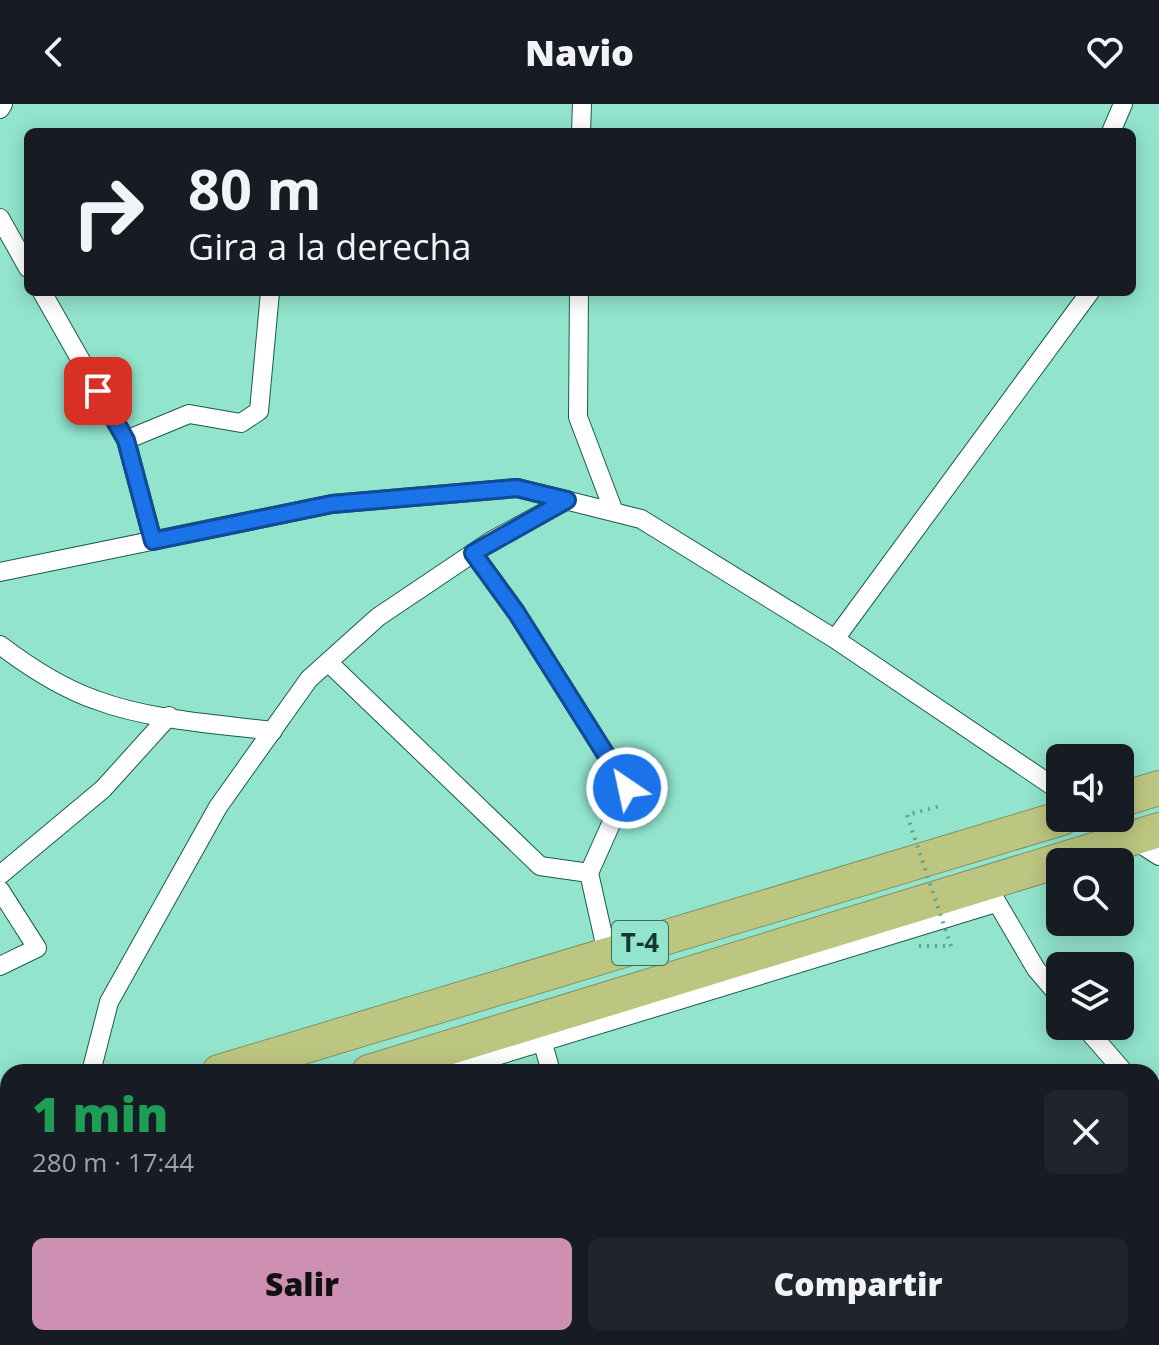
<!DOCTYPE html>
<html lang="es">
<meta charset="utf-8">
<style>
body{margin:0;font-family:"Open Sans",sans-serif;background:#20242c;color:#f1f3f6;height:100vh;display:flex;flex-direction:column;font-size:30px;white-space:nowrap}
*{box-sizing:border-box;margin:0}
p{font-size:26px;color:#9ea1a6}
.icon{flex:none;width:44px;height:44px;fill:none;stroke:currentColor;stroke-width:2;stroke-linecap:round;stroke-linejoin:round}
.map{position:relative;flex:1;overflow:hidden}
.sheet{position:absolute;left:0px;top:960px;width:1160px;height:282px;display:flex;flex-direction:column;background:#171b24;border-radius:24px 24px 0 0;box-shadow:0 4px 20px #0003}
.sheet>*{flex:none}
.banner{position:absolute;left:24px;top:24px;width:1112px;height:168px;border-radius:12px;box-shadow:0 4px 20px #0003;background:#171b24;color:#f1f3f6;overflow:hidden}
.buttons{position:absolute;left:1046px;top:640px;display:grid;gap:16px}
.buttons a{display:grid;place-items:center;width:88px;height:88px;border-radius:12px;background:#171b24;box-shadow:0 4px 20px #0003;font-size:40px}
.pin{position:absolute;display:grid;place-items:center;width:68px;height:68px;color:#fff;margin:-34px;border-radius:16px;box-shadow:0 4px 12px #0006}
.me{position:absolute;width:88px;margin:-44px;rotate:326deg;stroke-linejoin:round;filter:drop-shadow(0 0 6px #0008)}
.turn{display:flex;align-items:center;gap:28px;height:168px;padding:0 32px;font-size:36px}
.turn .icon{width:104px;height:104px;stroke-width:2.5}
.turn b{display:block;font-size:56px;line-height:68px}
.round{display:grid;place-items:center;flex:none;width:84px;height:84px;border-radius:12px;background:#20242c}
.headline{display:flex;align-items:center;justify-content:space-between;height:136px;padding:0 32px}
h1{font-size:48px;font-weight:800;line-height:60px;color:#1e9e55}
.action{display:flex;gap:16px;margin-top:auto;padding:16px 32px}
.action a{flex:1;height:92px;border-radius:12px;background:#cd90b2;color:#111;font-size:32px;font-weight:800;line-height:92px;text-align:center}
.action a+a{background:#20242c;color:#f1f3f6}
header{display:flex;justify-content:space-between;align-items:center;height:104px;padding:0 32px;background:#171b24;font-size:36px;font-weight:800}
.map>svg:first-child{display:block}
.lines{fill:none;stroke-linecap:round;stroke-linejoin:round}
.street-casing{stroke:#1a5b4d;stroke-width:20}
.highway-casing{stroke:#829464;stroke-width:36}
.street{stroke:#fff;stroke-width:18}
.highway{stroke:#bdc680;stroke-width:34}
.path-bridge{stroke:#61a08f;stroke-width:4;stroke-dasharray:2 6;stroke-linecap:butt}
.route-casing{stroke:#114b97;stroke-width:20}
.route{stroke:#1a73e8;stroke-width:14}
.labels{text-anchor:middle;stroke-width:8;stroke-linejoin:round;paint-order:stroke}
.shield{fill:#92e4cd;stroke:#3a6c5e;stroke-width:2}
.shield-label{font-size:26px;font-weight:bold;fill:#15382f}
</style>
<header><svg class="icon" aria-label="back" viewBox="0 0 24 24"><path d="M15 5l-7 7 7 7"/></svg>Navio<svg class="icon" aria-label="heart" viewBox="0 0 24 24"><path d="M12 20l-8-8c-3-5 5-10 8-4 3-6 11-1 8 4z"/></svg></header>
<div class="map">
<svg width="1159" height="1241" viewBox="0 0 1159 1241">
<rect width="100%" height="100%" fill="#92e4cd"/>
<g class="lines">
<defs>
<path id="street" d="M0 5 3 0
M581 28 582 0
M1111 28 1123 0
M0 114 28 164
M42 188 126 336 153 437
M579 188 578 313 614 408
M126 336 189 310 241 319 259 307 270 188
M473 449 516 508 627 684 589 769 607 849
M0 468 332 400 517 384 641 415 835 535 1060 687
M835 535 1090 188
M0 541C29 563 61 584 96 596 149 616 217 620 273 627
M328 558 540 762 589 769
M1100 714 1159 752
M0 771 103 685 169 612
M0 786 37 844 0 862
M992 790 1036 865 1060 893
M1084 922 1124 968
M542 936 551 968
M91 968 109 898 218 703 309 575 378 513 491 437 567 396
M444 968 996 799
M1152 1001 1159 1010
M0 1114 8 1111
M1152 1189 1159 1186
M129 1234 132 1241
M622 1234 624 1241
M384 1241 389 1234
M987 1241 993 1234
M1031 1241 1048 1234"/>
<path id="highway" d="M1120 696 1159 684
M219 968 1062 714
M369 968 1159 726
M0 1036 8 1033
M0 1084 8 1082"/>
</defs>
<use href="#street" class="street-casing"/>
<use href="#highway" class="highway-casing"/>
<use href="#street" class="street"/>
<use href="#highway" class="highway"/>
<path class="path-bridge" d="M919 842H951L907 711 940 702"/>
</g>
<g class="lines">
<defs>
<path id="route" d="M98 287 126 336 153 437 332 400 517 384 567 396 473 449 516 508 627 684"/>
</defs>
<use href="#route" class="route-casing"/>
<use href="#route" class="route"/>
</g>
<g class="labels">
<rect class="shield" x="612" y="817" width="56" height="44" rx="6"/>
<g class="shield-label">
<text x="640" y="848">T-4</text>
</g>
</g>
</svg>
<div class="buttons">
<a><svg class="icon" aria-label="sound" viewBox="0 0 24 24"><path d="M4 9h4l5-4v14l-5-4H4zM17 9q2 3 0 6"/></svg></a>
<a><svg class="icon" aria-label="search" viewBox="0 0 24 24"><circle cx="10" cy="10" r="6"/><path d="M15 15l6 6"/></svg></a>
<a><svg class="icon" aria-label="layers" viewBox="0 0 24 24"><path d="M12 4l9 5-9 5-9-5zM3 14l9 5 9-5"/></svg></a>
</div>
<div class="pin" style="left:98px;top:287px;background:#d93025"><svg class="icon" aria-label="arrive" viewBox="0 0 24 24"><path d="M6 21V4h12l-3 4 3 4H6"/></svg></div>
<svg class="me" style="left:627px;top:684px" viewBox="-20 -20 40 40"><circle r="17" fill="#1a73e8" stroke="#fff" stroke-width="3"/><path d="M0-11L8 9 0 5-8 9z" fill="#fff"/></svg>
<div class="banner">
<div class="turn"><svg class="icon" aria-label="right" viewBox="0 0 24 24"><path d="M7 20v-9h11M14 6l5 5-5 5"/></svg><div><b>80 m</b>Gira a la derecha</div></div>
</div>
<section class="sheet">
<div class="headline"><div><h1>1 min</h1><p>280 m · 17:44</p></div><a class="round"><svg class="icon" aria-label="close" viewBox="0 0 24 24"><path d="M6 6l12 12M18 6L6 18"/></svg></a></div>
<div class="action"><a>Salir</a><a>Compartir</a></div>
</section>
</div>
